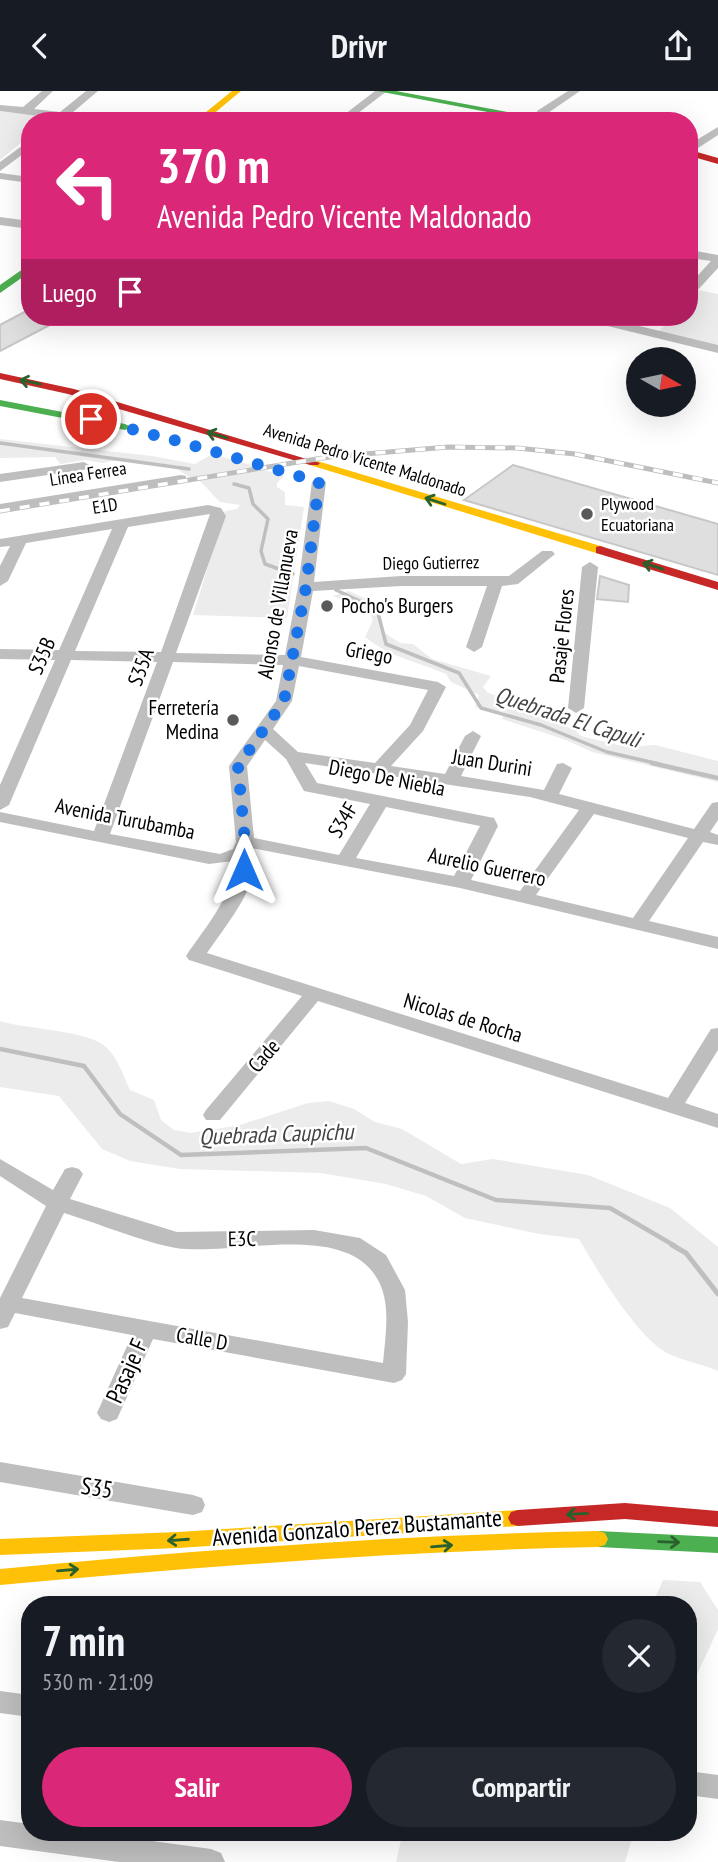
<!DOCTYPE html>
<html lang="es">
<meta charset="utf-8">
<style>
body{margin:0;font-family:"PT Sans Narrow",sans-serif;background:#242831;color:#f1f3f6;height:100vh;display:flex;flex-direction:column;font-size:26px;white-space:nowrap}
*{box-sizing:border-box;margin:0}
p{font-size:23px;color:#9ea1a6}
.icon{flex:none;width:38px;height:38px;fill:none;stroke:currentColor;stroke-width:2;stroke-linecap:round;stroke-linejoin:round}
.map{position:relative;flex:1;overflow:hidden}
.sheet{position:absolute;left:21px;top:1505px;width:676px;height:245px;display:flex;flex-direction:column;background:#171b24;border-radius:28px;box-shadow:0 7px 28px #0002}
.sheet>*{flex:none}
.top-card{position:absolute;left:21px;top:21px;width:677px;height:214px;border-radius:28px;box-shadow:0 7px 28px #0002;background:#db2777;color:#fff;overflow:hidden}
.needle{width:46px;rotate:99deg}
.buttons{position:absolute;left:626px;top:256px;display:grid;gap:14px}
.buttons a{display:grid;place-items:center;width:70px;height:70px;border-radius:50%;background:#171b24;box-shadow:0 7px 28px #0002;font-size:35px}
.pin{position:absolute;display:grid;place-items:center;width:60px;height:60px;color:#fff;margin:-30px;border:4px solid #fff;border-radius:50%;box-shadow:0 2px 7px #0007}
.me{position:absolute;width:77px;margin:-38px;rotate:0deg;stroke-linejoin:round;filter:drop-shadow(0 0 5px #0008)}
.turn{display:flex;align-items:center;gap:24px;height:147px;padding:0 21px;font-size:32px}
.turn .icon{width:91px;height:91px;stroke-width:2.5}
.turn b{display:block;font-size:49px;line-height:60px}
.then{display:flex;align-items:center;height:66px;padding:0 21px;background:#0003;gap:14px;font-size:26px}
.round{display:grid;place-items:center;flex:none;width:74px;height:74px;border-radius:37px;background:#242831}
.overview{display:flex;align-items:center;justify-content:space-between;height:119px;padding:0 21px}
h1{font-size:42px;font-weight:700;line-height:52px}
.button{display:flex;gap:14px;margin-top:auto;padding:14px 21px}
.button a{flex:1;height:80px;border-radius:42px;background:#db2777;color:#fff;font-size:28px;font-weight:700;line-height:80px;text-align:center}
.button a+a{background:#242831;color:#f1f3f6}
header{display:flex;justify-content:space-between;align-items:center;height:91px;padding:0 21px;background:#171b24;font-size:32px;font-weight:700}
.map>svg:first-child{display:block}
.green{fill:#ececec}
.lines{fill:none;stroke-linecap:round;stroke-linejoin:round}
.stream-far2{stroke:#bfbfbf;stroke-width:3.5}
.stream-far1{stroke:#bfbfbf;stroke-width:4.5}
.stream{stroke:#bfbfbf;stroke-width:5}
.building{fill:#dfdfdf;stroke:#c7c7c7;stroke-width:2}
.street{fill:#bebebe;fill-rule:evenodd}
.fast{fill:#4caf50;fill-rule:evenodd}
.slow{fill:#ffc107;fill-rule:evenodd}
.jam{fill:#c62828;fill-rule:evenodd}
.rail-casing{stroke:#bebebe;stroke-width:5}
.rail{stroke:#fff;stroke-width:3.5;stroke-dasharray:10;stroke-linecap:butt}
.oneway{stroke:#2a602c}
.route{stroke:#1a73e8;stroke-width:12;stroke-dasharray:0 21.6}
.poi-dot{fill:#595959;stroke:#fff;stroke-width:2.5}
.labels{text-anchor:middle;stroke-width:5;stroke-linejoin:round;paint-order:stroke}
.far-street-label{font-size:18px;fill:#000;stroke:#fff}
.far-poi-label{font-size:18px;fill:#000;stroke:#fff;text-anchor:start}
.street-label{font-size:21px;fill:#000;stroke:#fff}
.poi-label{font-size:21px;fill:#000;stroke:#fff;text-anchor:start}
.water-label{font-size:23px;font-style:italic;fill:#444;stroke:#fff}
.near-street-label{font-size:24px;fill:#000;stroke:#fff}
</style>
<header><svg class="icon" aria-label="back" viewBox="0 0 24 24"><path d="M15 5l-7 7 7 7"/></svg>Drivr<svg class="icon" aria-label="share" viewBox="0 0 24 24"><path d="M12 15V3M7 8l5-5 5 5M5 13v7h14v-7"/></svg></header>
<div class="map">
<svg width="718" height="1771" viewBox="0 0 718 1771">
<rect width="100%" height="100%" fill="#fff"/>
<path class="green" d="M0 20 50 26 46 30H30V44L0 69Z
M698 199 718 203V255L658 241 673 226H690V208Z
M0 348 152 365 195 373 212 363 255 375 191 387 171 374 123 368 102 372 86 369 60 373 55 366 0 367Z
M261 378 284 385 277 392V396L285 401V414L304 416 287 527 193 524 225 420 237 418 240 414 220 411 199 389Z
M349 500 379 514 380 539 400 552 413 553 432 568 491 585 483 596 488 602 512 609 515 614 532 617 543 627 575 639 581 645 626 656 655 654 718 670V691L592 661 566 649 502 628 504 621 475 616 479 604 451 591 446 583C416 570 391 567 365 546L373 529 368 519 333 505Z
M0 930C26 938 81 939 102 953 117 963 123 984 130 999L154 1009 161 1029 174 1039 191 1042 240 1034 308 1012 329 1010 354 1018 375 1031 402 1038 461 1073 493 1068 588 1084 670 1117 718 1156V1280C702 1273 683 1270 667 1262 636 1245 597 1179 579 1148L539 1143 465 1127 426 1105 386 1093 321 1082 180 1078 130 1070 102 1058 59 1005 0 996Z
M663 1489 700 1491 718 1519V1538L688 1603V1514H652Z
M403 1741H634L625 1771H396Z"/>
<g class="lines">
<path class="stream-far2" d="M0 352 189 378
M234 393 249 397 253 413 268 428 261 460 265 473 293 483
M336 499 377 518 386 553 459 582 481 617 541 634 607 661 659 673"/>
<path class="stream-far1" d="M652 672 718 687
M0 958 84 975 120 1023 181 1064 366 1057 496 1109 610 1117 675 1155"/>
<path class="stream" d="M672 1154 686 1162 718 1203"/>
</g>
<path class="building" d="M30 218V226H65L0 260V234Z
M513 374 718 433V484L464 409Z
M600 485 629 494 628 511 597 508Z"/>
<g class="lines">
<path class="street" d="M42 0H53L34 18 60 21 86 0H98L72 22 116 30H54V27L0 20V14L23 16Z
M375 0H387L357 23 384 30H336Z
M568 0H580L545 24H537V20Z
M718 36V44L695 59 690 60V53Z
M30 49V58L0 80V71Z
M0 82 30 86V92L0 88Z
M0 126 30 130V138L0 134Z
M690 159 718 164V177L694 203 690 204V193L711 170 690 167Z
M581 226H602L718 254V262L583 229Z
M84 371 91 375 89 378 0 391V383Z
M181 384 186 385V391L0 421V413Z
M319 387 326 391 314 491 401 485H509L542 460H552L555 463 518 493 502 495 482 556 474 561 466 556 487 495H401L313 500 301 566 438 591 446 596 423 640 391 675 445 683 465 645 473 640 481 645 461 685 544 699 557 673 563 672 572 677 559 703 694 738 712 712 718 711V729L710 741 718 744V754L703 751 649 830 718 846V858L460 797 251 757C249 765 253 771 253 779 252 804 221 841 207 862L668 1007 711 938 718 937V959L685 1012 718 1023V1037L318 910 220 1029H206L203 1024 206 1019 302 905 189 869 186 865C201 842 239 798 233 770L209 773 0 731V721L94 740 157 571 71 569 9 714 0 719V694L55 569 0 568V558L59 559 112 438 26 452 8 490 0 495V475L10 455 0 456V448L208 414 221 417 226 425 176 562 285 564 298 496 312 391ZM210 423 161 561 75 560 128 436ZM173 571 283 574 276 610 229 675 236 751 233 758 220 763 110 743ZM299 575 428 599 410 634 375 672 298 661 273 638 292 610ZM265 649 286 668 304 700 370 713 339 764 254 747 247 675ZM305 672 530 706 579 719 520 800 471 789 498 735 494 727 317 692ZM386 716 480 735 454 785 356 767ZM594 723 688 747 633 827 536 804Z
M590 471 598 476 584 617 576 622 568 617 582 476Z
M0 1068 53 1099 65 1078 72 1076 79 1078 83 1083 70 1108 177 1141 314 1139 360 1147 386 1164 405 1199 408 1231 406 1283 402 1289 394 1292 153 1248 117 1328 109 1331 101 1328 97 1322 132 1244 15 1222 8 1236 0 1238V1207L46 1115 0 1085ZM64 1122C97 1132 143 1151 176 1157 234 1166 356 1125 382 1198 390 1220 385 1249 383 1272L22 1207Z
M0 1371 193 1404 202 1407 205 1414 202 1421 193 1424 0 1391Z
M0 1600 30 1604V1626L0 1622Z
M688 1680 718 1684V1708L688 1704Z
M0 1729 30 1733V1741H87L211 1758 221 1762 225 1771H119L0 1755Z"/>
<path class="fast" d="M377 0H396L555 30H535Z
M30 173V181L0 202V194Z
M0 309 125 333 131 336 125 339 0 315Z
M598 1440 718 1446V1462L598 1456 591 1454 588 1448 591 1442Z"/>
<path class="slow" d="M232 0H241L205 30H195Z
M314 369 604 456 606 459 600 463 596 462 310 374V370Z
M518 1419 525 1421 528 1427 525 1433 518 1435 178 1457 0 1464V1448L178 1441Z
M598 1440 605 1442 608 1448 605 1454 598 1456C398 1460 199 1476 0 1494V1478C199 1459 398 1444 598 1440Z"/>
<path class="jam" d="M690 59 718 67V73L690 65Z
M0 282 74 298 320 372 318 374H310L68 303 0 288Z
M600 455 718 491V499L596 462V456Z
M625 1412 718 1420V1436L625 1428 518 1435 511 1433 508 1427 511 1421 518 1419Z"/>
<defs>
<path id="rail" d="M0 420 329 366 448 356 517 357 575 363 718 392"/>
</defs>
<use href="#rail" class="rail-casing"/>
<use href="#rail" class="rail"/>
</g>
<defs><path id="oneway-shaft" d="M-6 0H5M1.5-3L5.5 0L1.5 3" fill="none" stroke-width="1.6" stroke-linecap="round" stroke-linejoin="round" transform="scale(1.75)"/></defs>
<g class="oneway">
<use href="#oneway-shaft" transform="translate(30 291) rotate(-168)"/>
<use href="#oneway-shaft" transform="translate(217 344) rotate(-164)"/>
<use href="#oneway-shaft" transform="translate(435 410) rotate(-162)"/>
<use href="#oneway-shaft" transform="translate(653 475) rotate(-163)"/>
<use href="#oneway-shaft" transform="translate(577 1423) rotate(177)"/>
<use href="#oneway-shaft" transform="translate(178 1449) rotate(176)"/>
<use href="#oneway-shaft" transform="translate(669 1451) rotate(2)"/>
<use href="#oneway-shaft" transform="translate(442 1455) rotate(-5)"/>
<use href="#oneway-shaft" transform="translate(68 1479) rotate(-5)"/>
</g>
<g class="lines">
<path class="route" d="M91 328 174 349 319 391 306 496 284 610 238 675 245 751 240 761 244 779"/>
</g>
<g class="poi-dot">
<circle cx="587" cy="423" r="7"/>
<circle cx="327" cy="515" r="7"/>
<circle cx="233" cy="629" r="7"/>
</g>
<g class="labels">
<g class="far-street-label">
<text transform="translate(365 369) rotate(17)" y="6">Avenida Pedro Vicente Maldonado</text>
<text transform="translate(88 383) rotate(-9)" y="6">Línea Ferrea</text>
<text transform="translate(105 415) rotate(-9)" y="6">E1D</text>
<text transform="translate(431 472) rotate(-1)" y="6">Diego Gutierrez</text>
</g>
<g class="far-poi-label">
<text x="601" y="419">Plywood<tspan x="601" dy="21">Ecuatoriana</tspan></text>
</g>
<g class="street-label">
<text transform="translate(278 513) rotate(-80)" y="7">Alonso de Villanueva</text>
<text transform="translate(562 545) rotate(-84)" y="7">Pasaje Flores</text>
<text transform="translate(369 562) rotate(10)" y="7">Griego</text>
<text transform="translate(42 565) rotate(-67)" y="7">S35B</text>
<text transform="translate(141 576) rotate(-70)" y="7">S35A</text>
<text transform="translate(492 672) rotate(9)" y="7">Juan Durini</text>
<text transform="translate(387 687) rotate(11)" y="7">Diego De Niebla</text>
<text transform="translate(125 728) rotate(11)" y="7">Avenida Turubamba</text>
<text transform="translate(343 729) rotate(-59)" y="7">S34F</text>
<text transform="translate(487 776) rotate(12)" y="7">Aurelio Guerrero</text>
<text transform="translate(463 927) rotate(17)" y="7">Nicolas de Rocha</text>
<text transform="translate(264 965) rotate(-49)" y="7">Cade</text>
<text transform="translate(242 1148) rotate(-1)" y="7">E3C</text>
<text transform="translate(202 1248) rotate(10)" y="7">Calle D</text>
</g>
<g class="poi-label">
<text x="341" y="522">Pocho's Burgers</text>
<text x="219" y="624" text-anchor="end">Ferretería<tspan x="219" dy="24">Medina</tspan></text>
</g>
<g class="water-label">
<text transform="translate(568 626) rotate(18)" y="8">Quebrada El Capuli</text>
<text transform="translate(276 1043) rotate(-2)" y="8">Quebrada Caupichu</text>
</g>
<g class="near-street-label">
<text transform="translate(127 1280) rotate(-66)" y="8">Pasaje F</text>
<text transform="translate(97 1397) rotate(9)" y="8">S35</text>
<text transform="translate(357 1437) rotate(-4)" y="8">Avenida Gonzalo Perez Bustamante</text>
</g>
</g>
</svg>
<div class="buttons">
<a><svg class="needle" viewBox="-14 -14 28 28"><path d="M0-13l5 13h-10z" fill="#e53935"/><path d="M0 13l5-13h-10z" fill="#9ea1a6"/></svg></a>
</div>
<div class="pin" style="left:91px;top:328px;background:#d93025"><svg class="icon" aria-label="arrive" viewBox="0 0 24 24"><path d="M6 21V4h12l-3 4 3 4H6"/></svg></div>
<svg class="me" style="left:244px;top:779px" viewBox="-20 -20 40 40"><path d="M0-17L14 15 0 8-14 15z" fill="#1a73e8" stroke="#fff" stroke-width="4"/></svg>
<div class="top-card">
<div class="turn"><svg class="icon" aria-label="left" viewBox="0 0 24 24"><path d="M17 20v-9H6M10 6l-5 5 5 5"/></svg><div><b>370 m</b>Avenida Pedro Vicente Maldonado</div></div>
<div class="then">Luego<svg class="icon" aria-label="arrive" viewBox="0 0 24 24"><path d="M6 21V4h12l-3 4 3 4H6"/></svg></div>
</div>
<section class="sheet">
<div class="overview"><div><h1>7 min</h1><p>530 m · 21:09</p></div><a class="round"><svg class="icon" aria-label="close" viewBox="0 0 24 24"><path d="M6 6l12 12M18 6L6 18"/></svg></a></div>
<div class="button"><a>Salir</a><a>Compartir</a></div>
</section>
</div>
